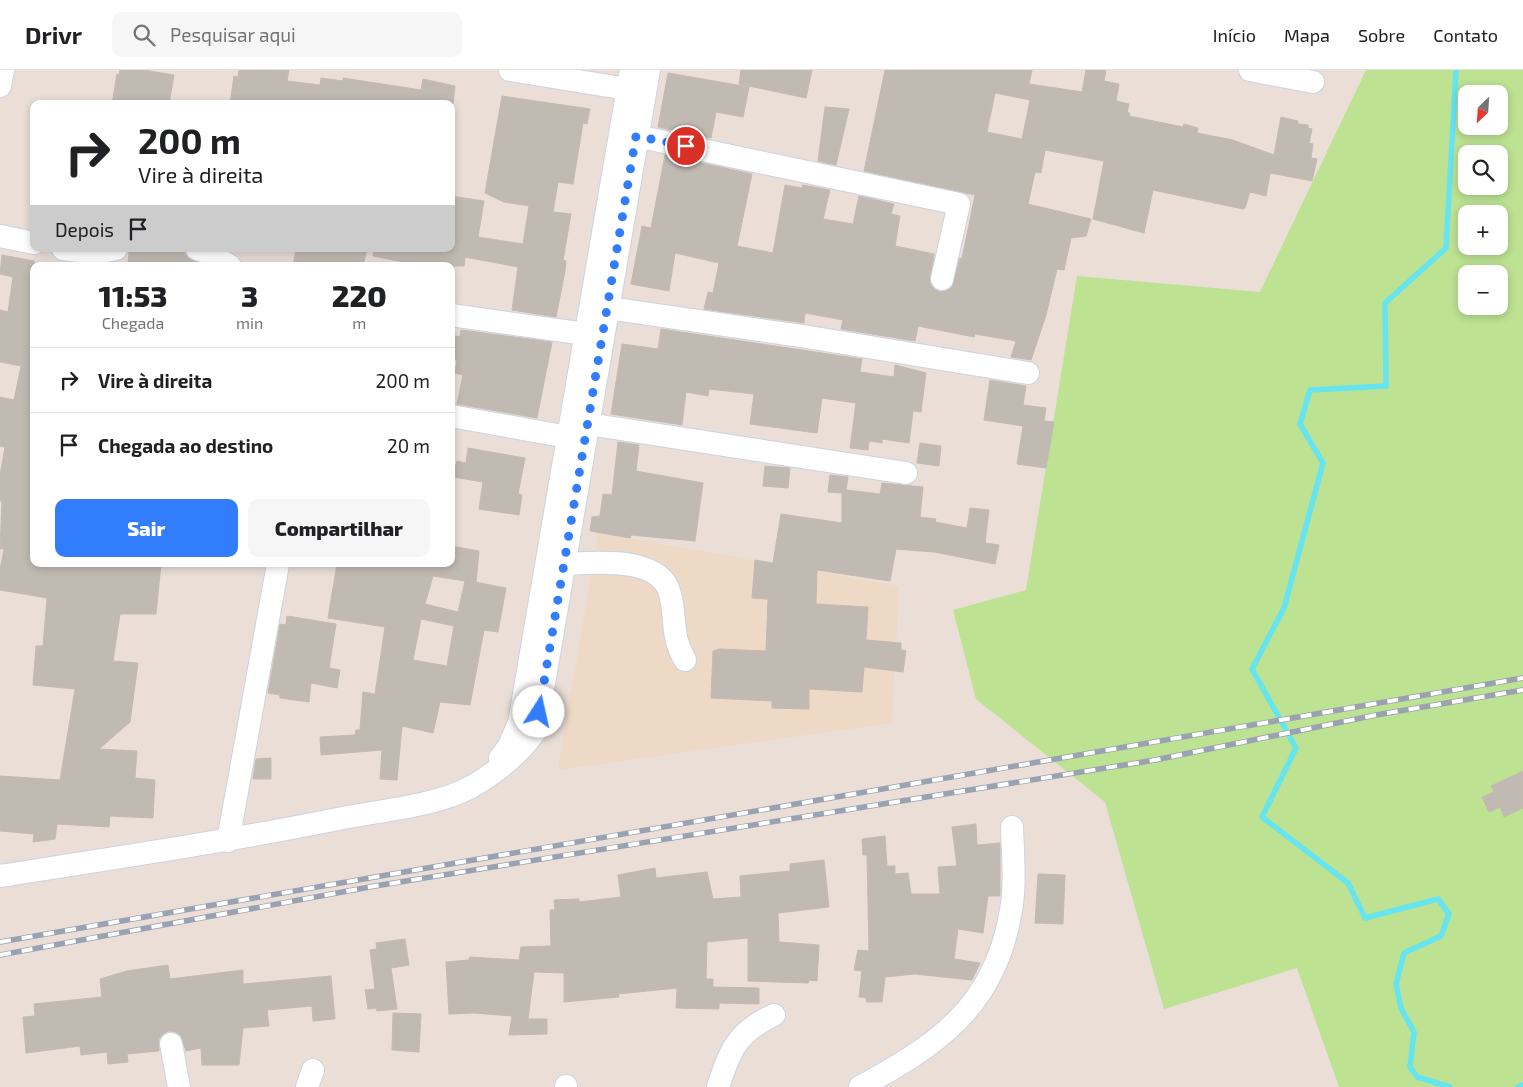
<!DOCTYPE html>
<html lang="pt">
<meta charset="utf-8">
<style>
body{margin:0;font-family:"Exo 2",sans-serif;background:#f6f6f6;color:#202124;height:100vh;display:flex;flex-direction:column;font-size:19px;white-space:nowrap}
*{box-sizing:border-box;margin:0}
p{font-size:16px;color:#757577}
.icon{flex:none;width:28px;height:28px;fill:none;stroke:currentColor;stroke-width:2;stroke-linecap:round;stroke-linejoin:round}
.map{position:relative;flex:1;overflow:hidden}
.details{position:absolute;left:30px;top:192px;width:425px;height:305px;display:flex;flex-direction:column;background:#fff;border-radius:10px;box-shadow:0 2px 8px #0003}
.details>*{flex:none}
.top-card{position:absolute;left:30px;top:30px;width:425px;height:152px;border-radius:10px;box-shadow:0 2px 8px #0003;background:#fff;color:#202124;overflow:hidden}
.needle{width:32px;rotate:205deg}
.controls{position:absolute;left:1458px;top:15px;display:grid;gap:10px}
.controls a{display:grid;place-items:center;width:50px;height:50px;border-radius:10px;background:#fff;box-shadow:0 2px 8px #0003;font-size:25px}
.pin{position:absolute;display:grid;place-items:center;width:42px;height:42px;color:#fff;margin:-21px;border:2px solid #fff;border-radius:50%;box-shadow:0 1px 5px #0007}
.me{position:absolute;width:55px;margin:-28px;rotate:10deg;stroke-linejoin:round;filter:drop-shadow(0 0 4px #0008)}
.turn{display:flex;align-items:center;gap:18px;height:105px;padding:0 25px;font-size:22px}
.turn .icon{width:65px;height:65px;stroke-width:2.5}
.turn b{display:block;font-size:35px;line-height:42px}
.then{display:flex;align-items:center;height:48px;padding:0 25px;background:#0003;gap:10px;font-size:19px}
.eta{display:flex;justify-content:space-evenly;align-items:center;height:85px;text-align:center}
.eta b{font-size:30px;font-weight:800;line-height:35px}
.button{display:flex;gap:10px;margin-top:auto;padding:10px 25px}
.button a{flex:1;height:58px;border-radius:10px;background:#327dfc;color:#fff;font-size:20px;font-weight:800;line-height:58px;text-align:center}
.button a+a{background:#f6f6f6;color:#202124}
ul{padding:0;list-style:none}
li{display:flex;align-items:center;gap:15px;height:65px;padding:0 25px;border-top:1px solid #e0e0e0}
li div{flex:1}
li b{display:block;font-size:19px}
li em{font-style:normal}
header{display:flex;align-items:center;gap:30px;box-sizing:border-box;height:70px;padding:0 25px;background:#fff;border-bottom:1px solid #e0e0e0}
header strong{font-size:24px}
nav{display:flex;gap:28px;margin-inline-start:auto;font-size:18px}
.search{width:350px;height:45px;background:#f6f6f6;display:flex;align-items:center;gap:12px;box-sizing:border-box;padding:0 18px;border-radius:10px;color:#757577;font-size:19px}
.map>svg:first-child{display:block}
.education{fill:#edd9c5}
.green{fill:#bce292;fill-rule:evenodd}
.lines{fill:none;stroke-linecap:round;stroke-linejoin:round}
.stream{stroke:#66e4ef;stroke-width:5.5}
.building{fill:#c1bab3;stroke:#c5bab1;fill-rule:evenodd}
.minor-casing{stroke:#ccd4e0;stroke-width:24}
.minor{stroke:#fff;stroke-width:22}
.rail-casing{stroke:#9aa2b2;stroke-width:5.5}
.rail{stroke:#fff;stroke-width:4;stroke-dasharray:11;stroke-linecap:butt}
.route{stroke:#327dfc;stroke-width:9;stroke-dasharray:0 16.2}
</style>
<header>
<strong>Drivr</strong>
<div class="search"><svg class="icon" aria-label="search" viewBox="0 0 24 24"><circle cx="10" cy="10" r="6"/><path d="M15 15l6 6"/></svg>Pesquisar aqui</div>
<nav><a>Início</a><a>Mapa</a><a>Sobre</a><a>Contato</a></nav>
</header>
<div class="map">
<svg width="1523" height="1017" viewBox="0 0 1523 1017">
<rect width="100%" height="100%" fill="#eaded7"/>
<path class="education" d="M598 463 899 516 892 653 558 700Z"/>
<path class="green" d="M1366 0H1523V1017H1339L1297 898 1164 939 1105 732 976 629 953 540 1026 520 1077 206 1260 222ZM1466 24H1499V56H1466ZM1466 84H1499V116H1466ZM1466 144H1499V176H1466ZM1466 204H1499V236H1466Z"/>
<g class="lines">
<path class="stream" d="M1450 1017 1417 1007 1410 997 1414 962 1401 938 1396 914 1404 883 1441 866 1449 844 1438 829 1365 848 1348 813 1262 747 1296 678 1252 599 1284 538 1323 393 1300 354 1310 320 1386 316 1385 233 1446 178 1456 0
M1518 1017 1523 1015"/>
</g>
<path class="building" d="M120 0H143L174 5 169 34H112L117 4 119 5Z
M239 0H289L287 11 320 15 321 8 343 11V8L421 20 423 9 455 16 453 34H230L234 6 238 7Z
M741 0H812L806 28 739 14Z
M885 0H1032L1029 14 1082 22 1086 0H1106L1104 11 1119 14 1116 31 1129 34 1127 43H1130L1129 46 1183 57 1184 54 1198 58 1197 63 1233 70 1274 85 1281 47 1298 51V54L1308 55V58L1312 59 1309 73 1313 74 1311 88 1317 89 1312 111 1270 103 1266 126 1250 122 1245 138 1243 139 1153 120 1144 163 1093 149 1104 91 1045 80 1041 103 1035 102 1028 134 1091 149 1086 166 1071 168 1064 200 1057 199 1046 245 1031 290 1011 287 1016 271 975 264 974 267 918 256 915 271 841 259 843 250 805 243 804 253 704 239 708 222 713 223 719 193 675 183 669 221 631 214 642 156 651 158 665 85 752 104 737 176 773 183 785 115 802 118 803 115 830 120 823 149 853 154 859 126 894 134 891 144 900 146 895 176 934 184 930 213 940 222 951 218 960 188 962 189 975 125 864 101ZM995 23 1030 30 1022 69 987 62Z
M668 3 749 17 743 47 716 42 711 68 658 57Z
M502 26 590 39 587 54 583 53 573 114 558 112 553 142 571 144 563 190 566 191 565 201 556 247 512 240 518 197 465 187 464 196H407L408 193 373 186 374 179H451V126L484 131 478 167 523 174 529 136 504 132 485 123Z
M825 37 849 39 836 95 818 91Z
M296 179H367L363 196H293Z
M129 180 184 182 188 188 205 196H128Z
M2 185 34 191V494H161L156 544H120L113 591 138 593 130 652 99 679 137 681 135 708 155 710 153 748 110 746 109 757 57 754 55 769 33 772 34 764 0 761V706L60 710 75 619 33 615 36 576H43L47 528 0 520V500L4 479H0L2 431H0V405L5 377 0 376V327L14 330 21 296 0 292V240L8 242 13 207 0 204Z
M661 259 862 289 860 302 894 307 895 295 926 303 921 342 913 341 909 373 882 369V373L869 371 868 380 850 378 856 333 822 328 817 363 750 354 754 324 709 319 708 326 686 322 682 355 611 344 622 274 658 279Z
M461 260 552 272 537 348 457 334 463 305 455 303 457 290 451 289V265L460 267Z
M990 310 1026 316 1023 335 1046 338 1044 351 1054 352 1046 398 1017 394 1023 356 984 350Z
M618 372 639 375 636 401 703 413 695 471 631 465 630 468 590 461 592 447 600 446 603 424 612 425Z
M920 373 941 376 939 396 917 393Z
M468 378 525 388 518 424 522 425 519 445 479 439 483 412 453 407 457 391 466 393Z
M765 396 790 398 788 418 763 416Z
M830 405 848 407 846 420 880 424 882 413 923 417 920 447 936 449 935 452 967 458 970 438 989 440 985 473 999 475 995 494 934 482 896 479 890 511 817 500 816 534 868 537 866 570 901 573V580L906 581 903 602 864 597 862 622 809 619V639L772 638V631L711 628 713 581 719 579 766 581 768 529 752 528 755 490 773 493 781 444 842 453V423L828 422Z
M451 476 479 481 476 512 470 511 506 518 498 562 484 560 470 635 440 632 433 663 402 656 397 710 380 709 382 680 321 685 320 667 355 665 356 660H360L363 622 375 624 385 557 328 548 337 494H451ZM433 506 465 511 458 542 425 534ZM421 549 454 556 447 596 413 590Z
M287 546 336 554 329 598 340 600 337 618 311 613 309 632 280 628V625L268 623 280 554 286 555Z
M271 688V709H253L256 689Z
M1523 701V738L1504 747 1500 737 1489 742 1482 727 1494 722 1491 716Z
M976 754 977 775 1000 773V826H988L983 863 958 859 954 889 980 893 972 910 915 904 885 907 882 932H867L866 928 859 927 862 901 854 900 858 880 869 881 867 785H863L862 769 885 766 887 796H895V804L908 803 911 824H940L938 797 957 796 952 757Z
M824 790 829 837 778 843 779 872 819 875 817 911 809 910 808 913 748 911V868L707 872 706 909H713V917L759 918V934L719 933V939L676 938 677 918 618 924 619 927 564 932V903L534 902 528 949H547V964L509 965 512 946 474 943 449 944 446 892 469 890 470 887 519 890 521 877 551 876 550 840H555L554 830 579 829V832L621 827 618 805 655 798 656 808 707 802 713 829 741 827 740 806 790 801V794Z
M1038 804 1065 805 1063 854 1035 853Z
M405 869 409 895 391 898 397 939 377 941 376 938 368 939 365 920 375 919 370 880 377 879 376 873Z
M168 895 170 909 243 900V914L331 906 335 949 313 951 312 936 267 940 269 956 243 958 239 995H202L201 978 186 981 181 966 176 962 169 961 163 964 159 969V981L127 984 128 992 108 994 107 982 81 985 80 976 26 983 23 947 35 946 34 934 102 927 100 909 127 901Z
M393 943 421 944 419 982 392 980Z"/>
<g class="lines">
<defs>
<path id="minor" d="M510 0 627 19
M1250 0 1313 12
M0 16 3 0
M636 66 959 134 942 209
M0 166 34 173
M63 179 97 183 116 179
M197 179 209 183 230 196
M608 238 808 267 1028 303
M451 245 586 264
M451 346 568 367
M588 354 906 403
M564 494C594 493 661 485 670 524 677 550 670 564 685 590
M500 688 509 676 519 653 631 0
M228 771 278 494
M0 806C115 788 229 771 343 748 383 740 436 736 471 717 497 702 519 685 536 660L649 0
M171 974 179 1017
M307 1017 313 1000
M566 1017V1016
M718 1017C730 980 737 962 774 945
M860 1017C937 975 993 938 1010 846 1016 817 1013 786 1012 757"/>
</defs>
<use href="#minor" class="minor-casing"/>
<use href="#minor" class="minor"/>
<defs>
<path id="rail" d="M0 872 1523 608
M0 885 375 816 1155 690 1376 645 1523 620"/>
</defs>
<use href="#rail" class="rail-casing"/>
<use href="#rail" class="rail"/>
</g>
<g class="lines">
<path class="route" d="M539 642 636 66 686 76"/>
</g>
</svg>
<div class="controls">
<a><svg class="needle" viewBox="-14 -14 28 28"><path d="M0-13l5 13h-10z" fill="#e53935"/><path d="M0 13l5-13h-10z" fill="#757577"/></svg></a>
<a><svg class="icon" aria-label="search" viewBox="0 0 24 24"><circle cx="10" cy="10" r="6"/><path d="M15 15l6 6"/></svg></a>
<a>+</a>
<a>−</a>
</div>
<div class="pin" style="left:686px;top:76px;background:#d93025"><svg class="icon" aria-label="arrive" viewBox="0 0 24 24"><path d="M6 21V4h12l-3 4 3 4H6"/></svg></div>
<svg class="me" style="left:539px;top:642px" viewBox="-20 -20 40 40"><circle r="19" fill="#fff"/><path d="M0-13L10 11 0 6-10 11z" fill="#327dfc"/></svg>
<div class="top-card">
<div class="turn"><svg class="icon" aria-label="right" viewBox="0 0 24 24"><path d="M7 20v-9h11M14 6l5 5-5 5"/></svg><div><b>200 m</b>Vire à direita</div></div>
<div class="then">Depois<svg class="icon" aria-label="arrive" viewBox="0 0 24 24"><path d="M6 21V4h12l-3 4 3 4H6"/></svg></div>
</div>
<section class="details">
<div class="eta">
<div><b>11:53</b><p>Chegada</p></div>
<div><b>3</b><p>min</p></div>
<div><b>220</b><p>m</p></div>
</div>
<ul>
<li><svg class="icon" aria-label="right" viewBox="0 0 24 24"><path d="M7 20v-9h11M14 6l5 5-5 5"/></svg><div><b>Vire à direita</b></div><em>200 m</em></li>
<li><svg class="icon" aria-label="arrive" viewBox="0 0 24 24"><path d="M6 21V4h12l-3 4 3 4H6"/></svg><div><b>Chegada ao destino</b></div><em>20 m</em></li>
</ul>
<div class="button"><a>Sair</a><a>Compartilhar</a></div>
</section>
</div>
